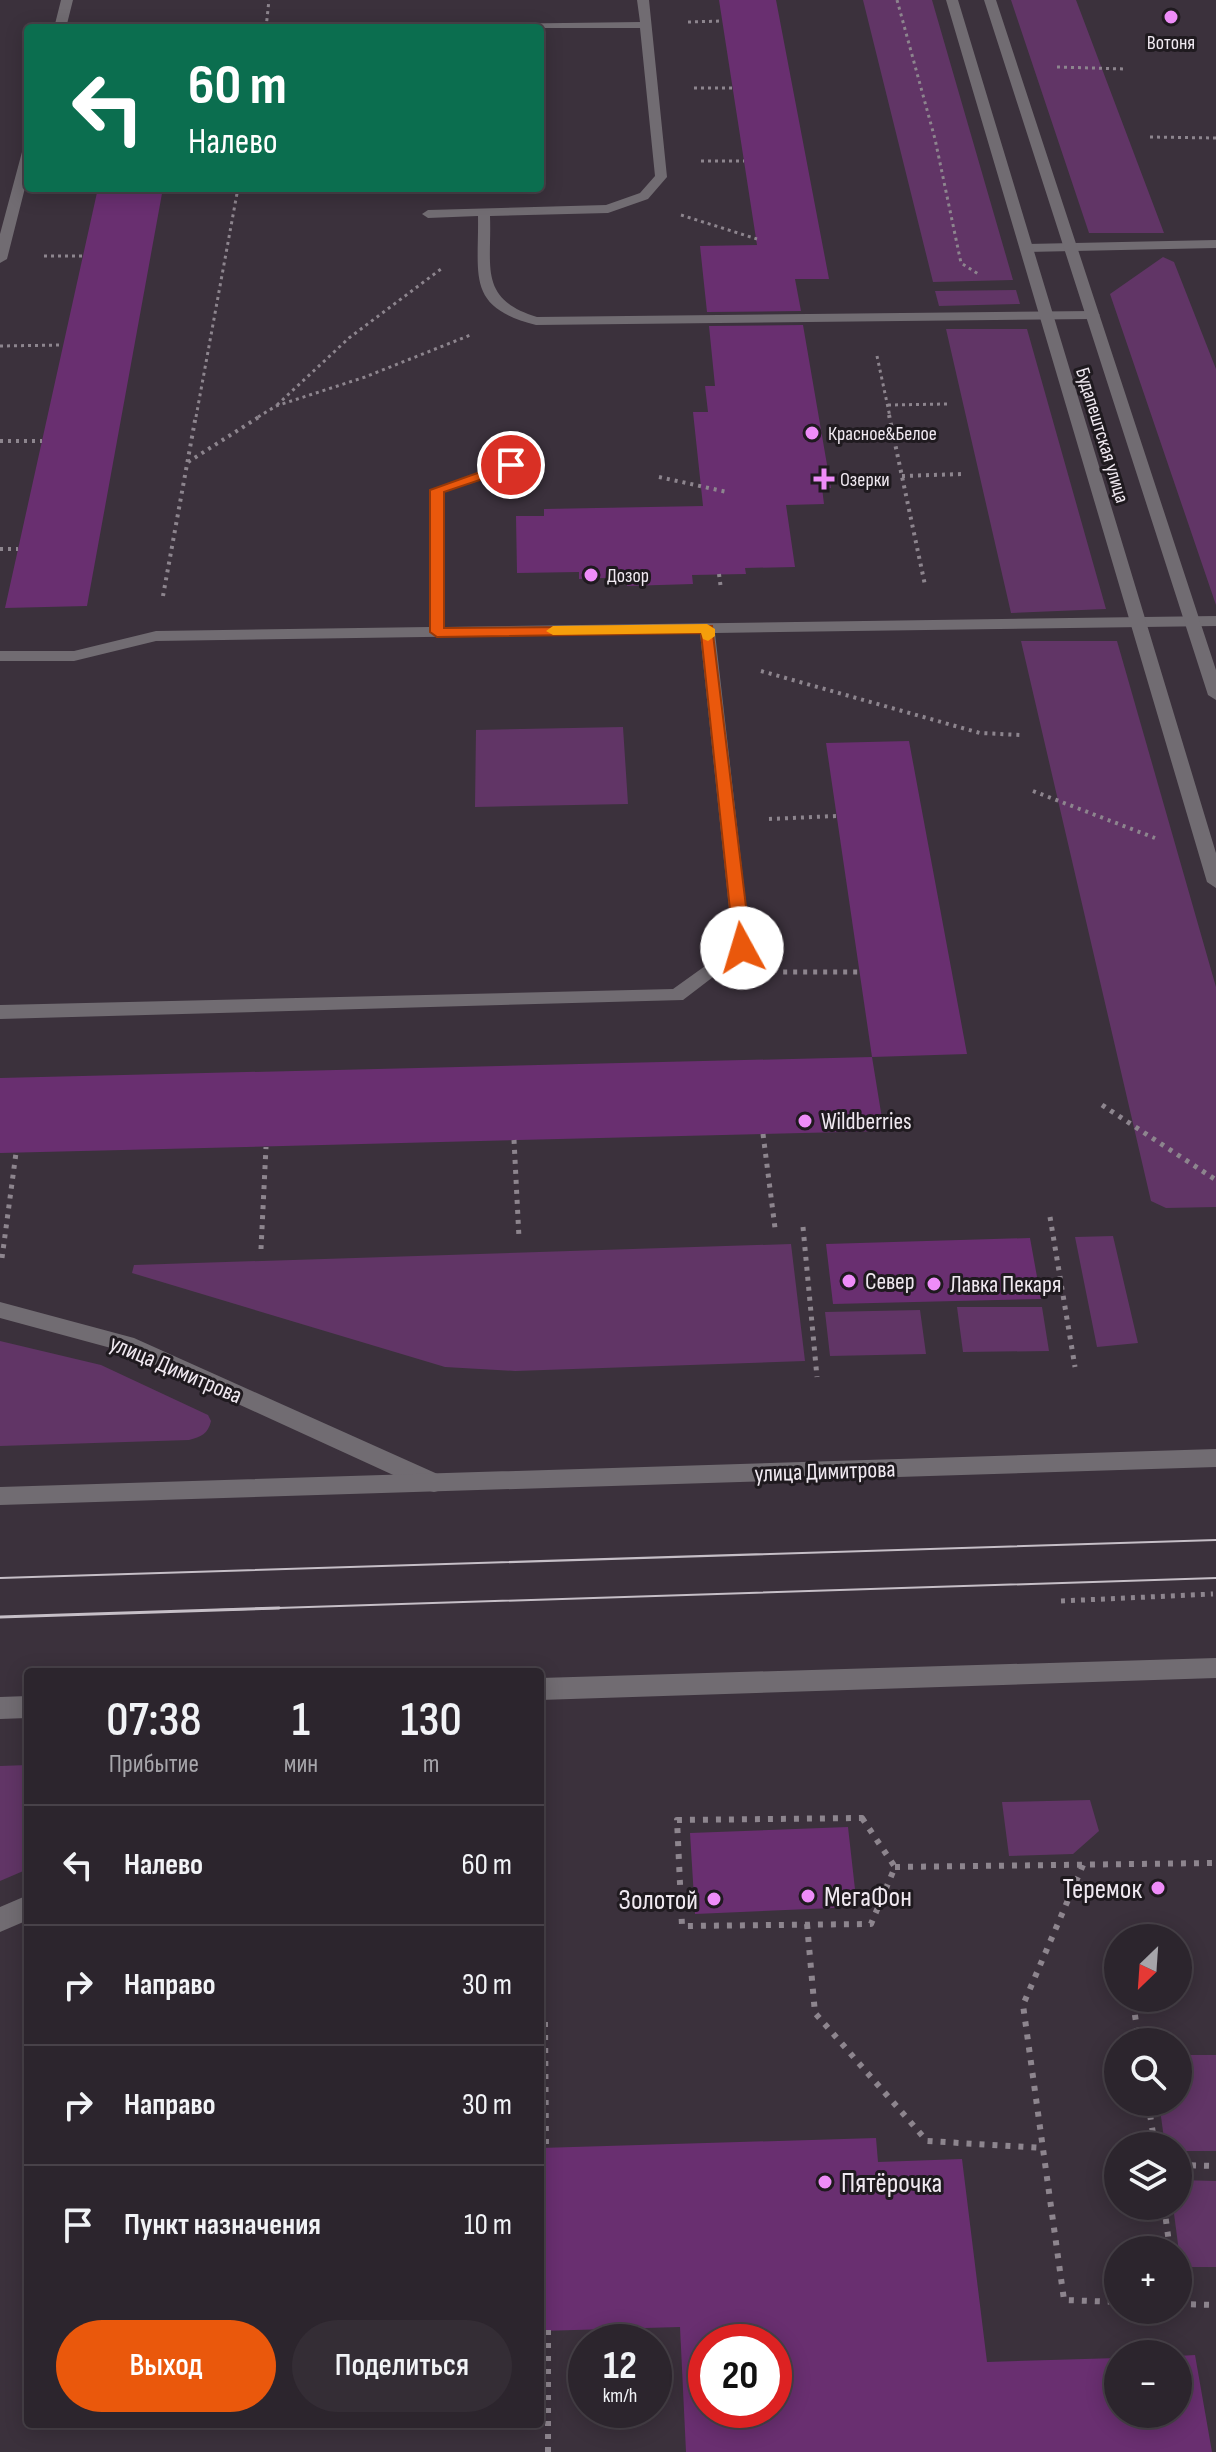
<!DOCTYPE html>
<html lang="ru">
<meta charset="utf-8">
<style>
body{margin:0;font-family:"Sofia Sans Condensed",sans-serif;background:#342d35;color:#f1f3f6;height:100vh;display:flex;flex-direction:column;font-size:30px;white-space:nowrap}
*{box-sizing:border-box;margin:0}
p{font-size:26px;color:#a6a5aa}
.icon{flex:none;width:44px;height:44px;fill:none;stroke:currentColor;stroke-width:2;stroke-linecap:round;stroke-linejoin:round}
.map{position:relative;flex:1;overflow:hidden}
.drawer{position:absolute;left:24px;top:1668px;width:520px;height:760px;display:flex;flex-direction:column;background:#2c252d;border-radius:8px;box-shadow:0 4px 20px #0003,0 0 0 2px #484249}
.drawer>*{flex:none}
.guide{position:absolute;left:24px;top:24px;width:520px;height:168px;border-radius:8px;box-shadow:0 4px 20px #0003,0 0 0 2px #484249;background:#0b6e4f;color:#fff;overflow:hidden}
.needle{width:52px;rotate:205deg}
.controls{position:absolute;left:1104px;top:1924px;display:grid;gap:16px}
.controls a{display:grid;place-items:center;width:88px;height:88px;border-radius:50%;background:#2c252d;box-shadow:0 4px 20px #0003,0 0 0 2px #484249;font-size:40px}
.speed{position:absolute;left:568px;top:2324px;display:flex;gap:16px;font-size:40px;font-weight:700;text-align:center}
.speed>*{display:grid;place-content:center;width:104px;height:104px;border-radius:50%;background:#2c252d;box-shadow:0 4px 20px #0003,0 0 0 2px #484249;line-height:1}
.speed small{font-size:20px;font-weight:400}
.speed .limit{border:12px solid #d22;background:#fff;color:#111}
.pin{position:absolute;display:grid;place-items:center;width:68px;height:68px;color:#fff;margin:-34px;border:4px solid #fff;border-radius:50%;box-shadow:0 2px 8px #0007}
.me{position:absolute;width:88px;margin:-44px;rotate:354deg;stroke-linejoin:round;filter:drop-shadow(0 0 6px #0008)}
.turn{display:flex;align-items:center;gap:28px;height:168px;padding:0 32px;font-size:36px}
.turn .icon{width:104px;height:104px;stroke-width:2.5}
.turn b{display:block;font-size:56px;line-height:68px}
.eta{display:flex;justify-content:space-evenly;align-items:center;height:136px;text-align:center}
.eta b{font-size:48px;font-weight:600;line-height:56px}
.action{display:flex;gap:16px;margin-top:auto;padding:16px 32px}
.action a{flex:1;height:92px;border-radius:48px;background:#ea580c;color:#fff;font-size:32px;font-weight:600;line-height:92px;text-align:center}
.action a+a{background:#342d35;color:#f1f3f6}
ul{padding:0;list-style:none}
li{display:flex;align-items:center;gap:24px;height:120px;padding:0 32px;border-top:2px solid #484249}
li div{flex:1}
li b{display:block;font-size:30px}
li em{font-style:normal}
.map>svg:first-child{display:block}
.green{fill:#613566}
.building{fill:#692f70;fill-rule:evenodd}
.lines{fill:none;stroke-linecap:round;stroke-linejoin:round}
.path-far3{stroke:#8d858e;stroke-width:3;stroke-dasharray:3 4;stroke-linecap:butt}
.path-far2{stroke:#8d858e;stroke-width:4;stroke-dasharray:3 5;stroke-linecap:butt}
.path-far1{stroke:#8d858e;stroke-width:5;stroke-dasharray:4 6;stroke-linecap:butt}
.path{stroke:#8d858e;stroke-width:6;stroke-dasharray:5 8;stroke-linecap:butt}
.service{fill:#716c72;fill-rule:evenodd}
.minor{fill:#716c72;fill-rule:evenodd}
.tertiary{fill:#716c72;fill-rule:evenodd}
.tram-far1{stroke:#c6bfc7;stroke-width:2}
.tram{stroke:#c6bfc7;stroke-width:3}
.route{fill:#ea580c;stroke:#983908;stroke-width:2}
.slow{fill:#f59e0b}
.poi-dot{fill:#ee8cf8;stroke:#1f1a1f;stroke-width:3}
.labels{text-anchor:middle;stroke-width:6;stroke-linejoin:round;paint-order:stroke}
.far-poi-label{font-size:20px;fill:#f0e9f1;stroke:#1f1a1f;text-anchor:start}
.far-street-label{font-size:20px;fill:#f0e9f1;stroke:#1f1a1f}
.poi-label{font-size:24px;fill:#f0e9f1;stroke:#1f1a1f;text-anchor:start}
.street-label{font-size:24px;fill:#f0e9f1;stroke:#1f1a1f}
.near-poi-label{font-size:28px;fill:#f0e9f1;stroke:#1f1a1f;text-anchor:end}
</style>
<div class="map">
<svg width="1216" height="2452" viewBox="0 0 1216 2452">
<rect width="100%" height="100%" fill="#3b313c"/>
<path class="green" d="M863 0H932L1013 280 933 282Z
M1011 0H1076L1164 233H1089Z
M1163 257 1174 262 1216 369V605L1110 294Z
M1016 290 1020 304 939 306 935 291Z
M946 329H1027L1106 609 1011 613Z
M1021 641H1117L1216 987V1207L1166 1208 1151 1201Z
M623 727 628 804 475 807 476 730Z
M1113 1236 1138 1343 1097 1347 1075 1237Z
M791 1244 805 1361 515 1371 445 1367 132 1273 134 1265Z
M957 1307H1042L1049 1351 963 1352Z
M920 1310 926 1354 830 1356 825 1312Z
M0 1341 101 1365 208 1415 211 1421C208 1434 201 1437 189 1440L0 1446Z
M28 1765V1869L0 1881V1766Z
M1090 1800 1099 1831 1073 1854 1009 1856 1002 1802Z
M1178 2055H1216V2151H1178V2146H1165L1159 2102H1178Z
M1178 2180 1216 2181V2267H1181L1173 2206H1178Z"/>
<path class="building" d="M719 0H776L829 279H795L801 311 707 312 700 246 757 245Z
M98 188H163L87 606 5 608Z
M803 325 831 488H822L824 504 786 505 795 567 745 568 746 574 692 575 693 584 627 586V577L579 579V572L517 573 516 516H544V509L703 506 693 412H708L705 386H715L709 326Z
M909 741 967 1054 872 1057 826 743Z
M872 1057 884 1131 0 1153V1078Z
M1030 1238 1041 1299 833 1304 826 1244Z
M848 1827 857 1907 695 1914 690 1833Z
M876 2138 878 2162 962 2159 987 2362 1118 2358V2414H1178V2356L1195 2355 1212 2452H686L680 2327 540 2331V2148ZM706 2342H774V2410H706Z"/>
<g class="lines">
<path class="path-far3" d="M897 0 935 139 961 263 980 275
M688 22 723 21
M266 28 269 0
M1057 67 1125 69
M694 88H733
M1150 137 1216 138
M701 161H744
M681 215 757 239
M44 256H83
M0 346 63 345
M877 356 890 417
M277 405 349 338 441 269
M888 405 947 404
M196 417 238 188
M258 417 276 406 365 377 473 334"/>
<path class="path-far2" d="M889 415 925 585
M0 441H42
M188 462 262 415
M902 476 962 474
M659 477 727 492
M0 549H18
M719 574 721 589
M163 596 196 415
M761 671 980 733 1021 735
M1033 791 1155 838
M769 819 836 816"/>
<path class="path-far1" d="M774 969 779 972H860
M1102 1105 1216 1180
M763 1134 775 1228
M514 1140 519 1238
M1050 1217 1075 1367
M803 1227 817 1377
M261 1249 266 1147
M2 1258 16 1153
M1061 1601 1213 1594"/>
<path class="path" d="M862 1818 895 1867 871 1924 682 1926 677 1820Z
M1083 1865 1023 2005 1064 2300 1118 2302
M895 1867 1216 1863
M807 1924 815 2013 927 2141 1043 2148
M1133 2002 1139 2042
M545 2022 546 2148
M1148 2102 1155 2146
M1178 2165 1216 2166
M1164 2206 1170 2250
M1178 2304 1216 2305
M548 2330V2452"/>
<path class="service" d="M61 0H73L66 28H54Z
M637 0H649L667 177 648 199 608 213 490 216C492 267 478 299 537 317L1093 311 1100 315 1093 319 536 325C466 307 479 277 478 216L428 218 422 214 428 210 606 205 640 193 655 176 640 28H417L423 25 640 22Z
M28 148V176L7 259 0 263V234L22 152Z
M1216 240V248L1027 252 1020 248 1027 244Z
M535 453 540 454V460L444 492 445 627 1216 616V626L715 633 751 948 683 1000 0 1019V1005L673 989 733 946 700 633 156 641 74 661H0V651H74L156 631 429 627 430 490Z"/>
<path class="minor" d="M0 1302 134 1338 442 1476 445 1483 442 1490 434 1492 426 1490 122 1351 0 1318Z
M28 1895V1920L0 1932V1907Z"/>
<path class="tertiary" d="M946 0H958L1216 853V888L1207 882Z
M984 0H996L1216 670V700L1208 695Z
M1216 1449V1467L0 1505V1487Z
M1216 1658V1678L540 1700V1678Z
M28 1696V1718L0 1719V1697Z"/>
<path class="tram-far1" d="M0 1578 1216 1540
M217 1610 1216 1578"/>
<path class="tram" d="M0 1617 279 1608"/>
</g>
<path class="route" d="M511 461 517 465 515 468 444 492V628L712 626 751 948 748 952H737L734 948 701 633 437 637 430 632V490Z"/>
<path class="slow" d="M707 624 715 629V636L708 641 703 639 701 633 553 635 546 631 553 626Z"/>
<g class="poi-dot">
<circle cx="1171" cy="17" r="8"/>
<circle cx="812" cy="433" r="8"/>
<path d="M820 467h8v8h8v8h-8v8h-8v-8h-8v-8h8z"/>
<circle cx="591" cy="575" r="8"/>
<circle cx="805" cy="1121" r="8"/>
<circle cx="849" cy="1281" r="8"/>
<circle cx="934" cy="1284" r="8"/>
<circle cx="1158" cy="1888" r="8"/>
<circle cx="808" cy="1896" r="8"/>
<circle cx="714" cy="1899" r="8"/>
<circle cx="825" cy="2182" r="8"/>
</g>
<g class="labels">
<g class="far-poi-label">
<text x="1171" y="49" text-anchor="middle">Вотоня</text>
<text x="828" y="440">Красное&amp;Белое</text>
<text x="840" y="486">Озерки</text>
<text x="607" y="582">Дозор</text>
</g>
<g class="far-street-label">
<text transform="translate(1103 435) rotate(73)" y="7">Будапештская улица</text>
</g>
<g class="poi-label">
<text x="821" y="1129">Wildberries</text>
<text x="865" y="1289">Север</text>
<text x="950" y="1292">Лавка Пекаря</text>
</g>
<g class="street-label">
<text transform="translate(176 1369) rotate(23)" y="8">улица Димитрова</text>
<text transform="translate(825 1471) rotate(-2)" y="8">улица Димитрова</text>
</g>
<g class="near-poi-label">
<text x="1142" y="1898">Теремок</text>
<text x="824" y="1906" text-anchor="start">МегаФон</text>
<text x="698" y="1909">Золотой</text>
<text x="841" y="2192" text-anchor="start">Пятёрочка</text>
</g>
</g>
</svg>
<div class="controls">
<a><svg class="needle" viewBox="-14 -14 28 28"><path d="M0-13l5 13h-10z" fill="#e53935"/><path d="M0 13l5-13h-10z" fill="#a6a5aa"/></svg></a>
<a><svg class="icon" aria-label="search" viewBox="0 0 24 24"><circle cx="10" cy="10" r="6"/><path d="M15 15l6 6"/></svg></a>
<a><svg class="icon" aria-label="layers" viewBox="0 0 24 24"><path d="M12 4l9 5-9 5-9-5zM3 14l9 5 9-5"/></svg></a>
<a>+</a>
<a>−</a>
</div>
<div class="speed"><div>12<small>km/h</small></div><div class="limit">20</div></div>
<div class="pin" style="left:511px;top:465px;background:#d93025"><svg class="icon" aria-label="arrive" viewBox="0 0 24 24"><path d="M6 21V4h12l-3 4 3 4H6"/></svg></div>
<svg class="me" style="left:742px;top:948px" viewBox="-20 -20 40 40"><circle r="19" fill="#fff"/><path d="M0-13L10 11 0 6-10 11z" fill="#ea580c"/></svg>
<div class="guide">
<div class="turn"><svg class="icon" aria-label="left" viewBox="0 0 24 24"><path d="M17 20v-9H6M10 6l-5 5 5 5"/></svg><div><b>60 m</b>Налево</div></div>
</div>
<section class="drawer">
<div class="eta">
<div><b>07:38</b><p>Прибытие</p></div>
<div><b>1</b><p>мин</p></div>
<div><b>130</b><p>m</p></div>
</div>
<ul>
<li><svg class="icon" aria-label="left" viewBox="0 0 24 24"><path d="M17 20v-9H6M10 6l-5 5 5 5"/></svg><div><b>Налево</b></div><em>60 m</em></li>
<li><svg class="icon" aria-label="right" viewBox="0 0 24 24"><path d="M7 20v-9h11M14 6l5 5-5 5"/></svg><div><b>Направо</b></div><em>30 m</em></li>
<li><svg class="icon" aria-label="right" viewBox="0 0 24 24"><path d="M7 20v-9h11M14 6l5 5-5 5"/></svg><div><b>Направо</b></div><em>30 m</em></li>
<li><svg class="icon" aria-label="arrive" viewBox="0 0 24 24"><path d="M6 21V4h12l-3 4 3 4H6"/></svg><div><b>Пункт назначения</b></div><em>10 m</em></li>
</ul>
<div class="action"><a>Выход</a><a>Поделиться</a></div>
</section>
</div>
